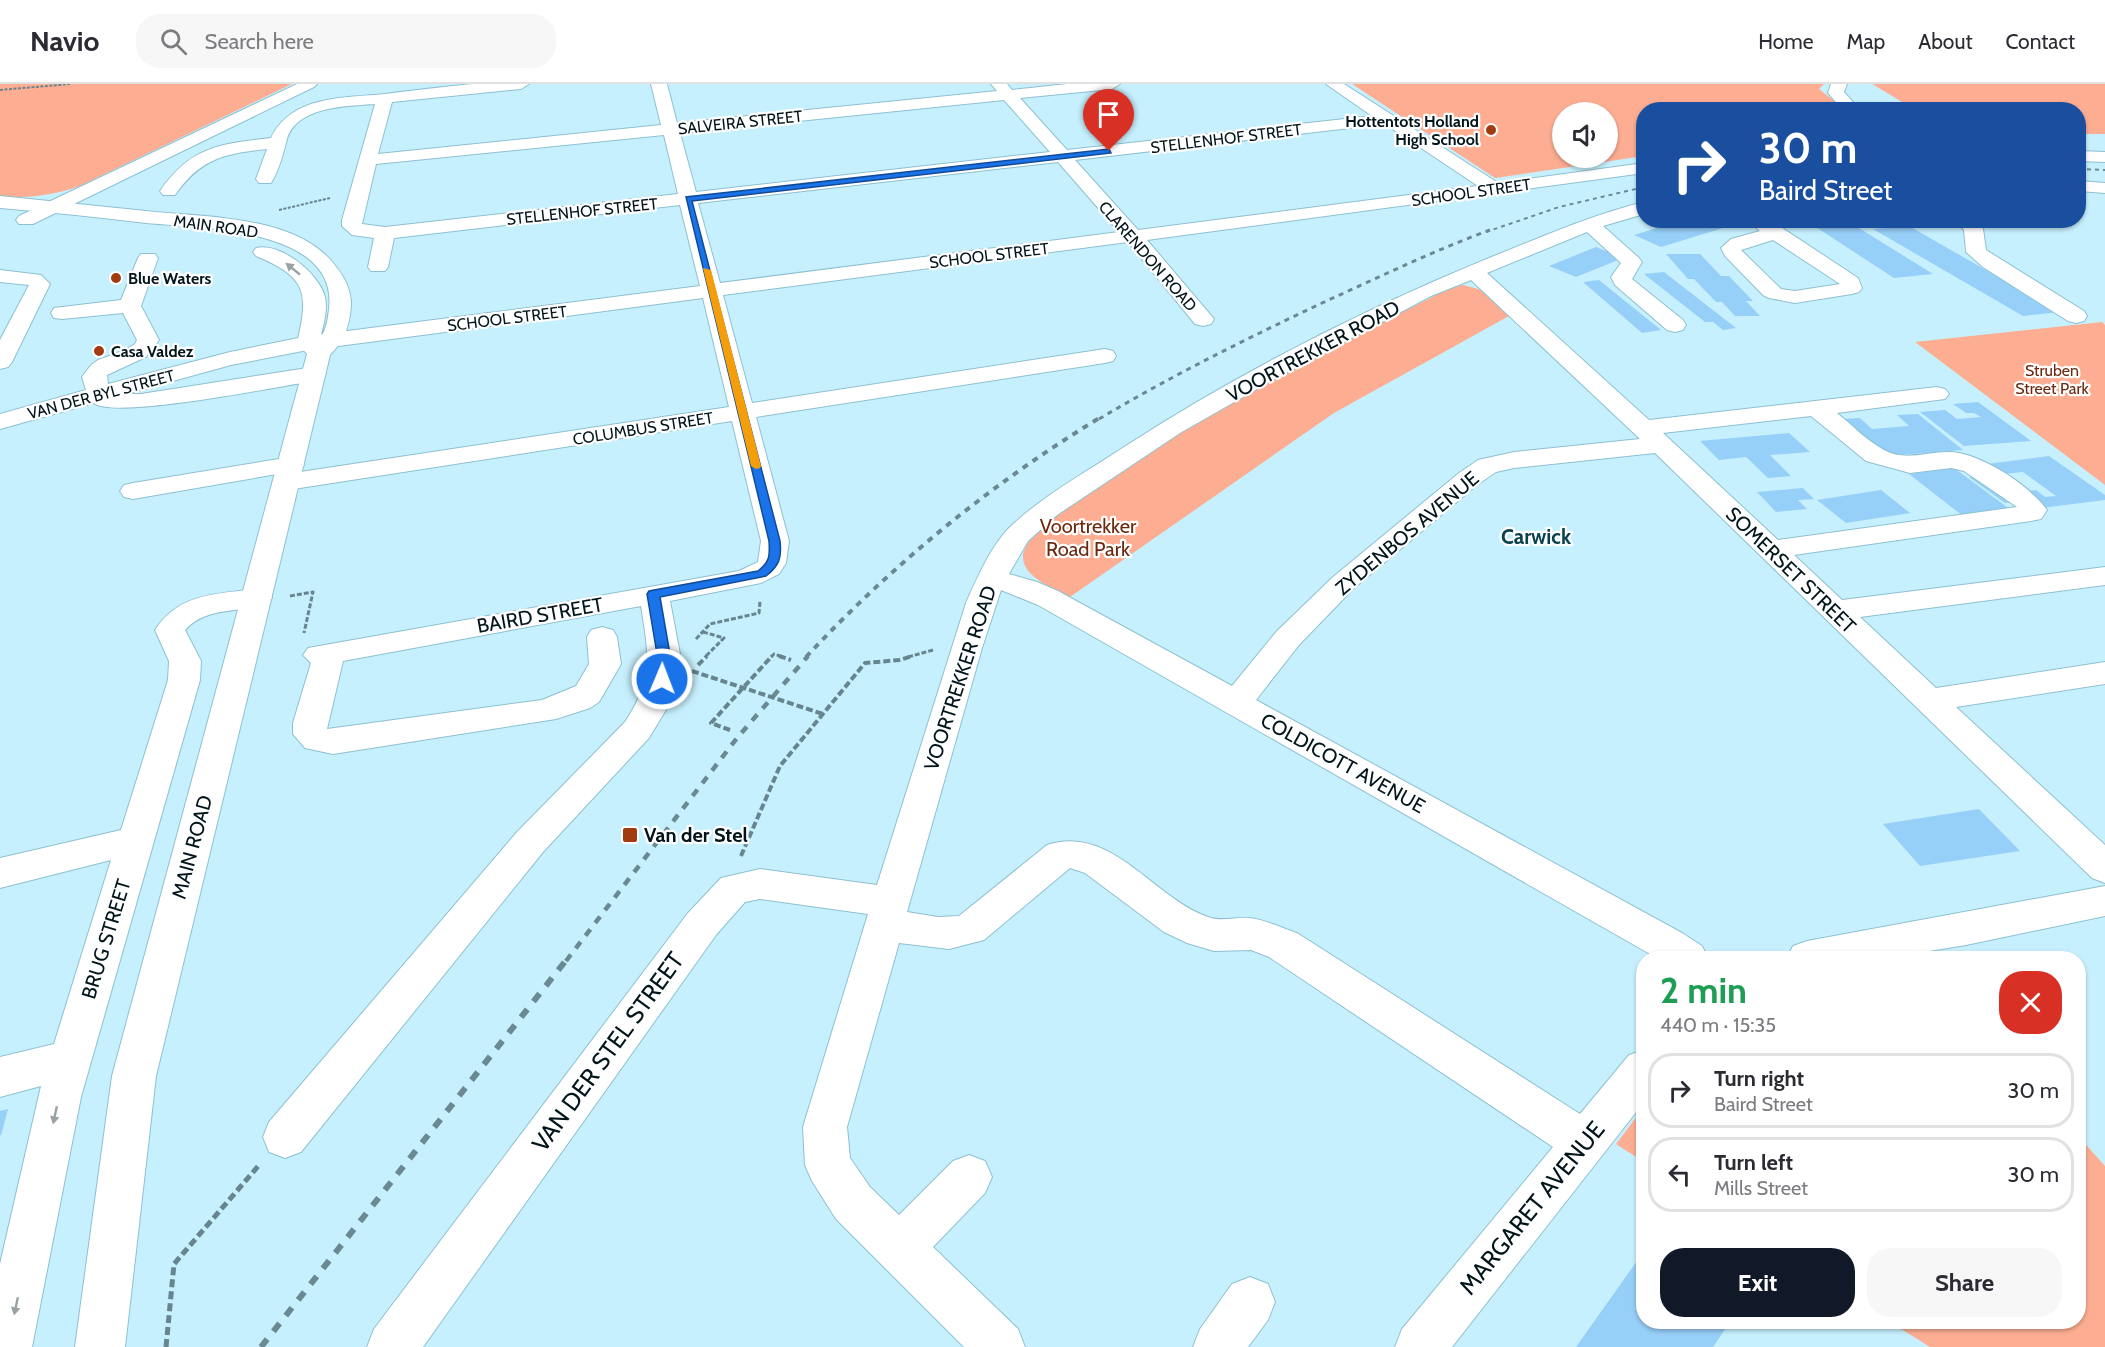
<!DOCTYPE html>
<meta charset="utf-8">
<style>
body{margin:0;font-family:Cabin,sans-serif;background:#f7f7f7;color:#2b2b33;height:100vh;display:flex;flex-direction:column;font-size:22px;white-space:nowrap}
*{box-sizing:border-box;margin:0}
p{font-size:20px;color:#7c7c81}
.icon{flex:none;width:33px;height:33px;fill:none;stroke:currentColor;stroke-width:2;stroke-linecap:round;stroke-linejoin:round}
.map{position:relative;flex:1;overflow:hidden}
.details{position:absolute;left:1636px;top:867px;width:450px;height:378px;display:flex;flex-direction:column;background:#fff;border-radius:24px;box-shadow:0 2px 4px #0004}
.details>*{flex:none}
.top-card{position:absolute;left:1636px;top:18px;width:450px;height:126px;border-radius:24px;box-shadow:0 2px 4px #0004;background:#1a4fa0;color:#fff;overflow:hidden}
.fabs{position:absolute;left:1552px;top:18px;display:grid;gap:12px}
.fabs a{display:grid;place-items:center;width:66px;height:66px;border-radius:50%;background:#fff;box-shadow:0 2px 4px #0004;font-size:30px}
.pin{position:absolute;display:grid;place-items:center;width:51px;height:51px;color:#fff;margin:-62px -26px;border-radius:50% 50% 50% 0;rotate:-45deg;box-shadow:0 0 6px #0007}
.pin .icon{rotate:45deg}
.me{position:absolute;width:66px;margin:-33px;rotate:1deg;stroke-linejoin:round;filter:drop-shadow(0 0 4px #0008)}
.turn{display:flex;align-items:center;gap:21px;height:126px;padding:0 24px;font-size:27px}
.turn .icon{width:78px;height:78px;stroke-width:2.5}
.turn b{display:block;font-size:42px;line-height:51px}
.round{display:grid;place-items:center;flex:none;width:63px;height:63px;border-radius:24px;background:#f7f7f7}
.overview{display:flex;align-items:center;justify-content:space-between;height:102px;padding:0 24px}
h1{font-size:36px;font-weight:700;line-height:45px;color:#1e9e55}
.button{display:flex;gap:12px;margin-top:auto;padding:12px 24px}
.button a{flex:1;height:69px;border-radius:24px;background:#111827;color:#fff;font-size:24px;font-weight:700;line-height:69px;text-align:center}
.button a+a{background:#f7f7f7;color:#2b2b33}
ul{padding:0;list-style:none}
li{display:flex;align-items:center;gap:18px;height:75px;margin:0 12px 9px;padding:0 12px;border:3px solid #e1e1e2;border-radius:24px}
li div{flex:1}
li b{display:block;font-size:22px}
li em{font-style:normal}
header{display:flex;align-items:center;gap:36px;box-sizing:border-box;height:84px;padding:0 30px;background:#fff;border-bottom:2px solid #e1e1e2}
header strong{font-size:28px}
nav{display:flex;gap:33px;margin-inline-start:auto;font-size:21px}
.search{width:420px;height:54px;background:#f7f7f7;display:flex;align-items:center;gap:15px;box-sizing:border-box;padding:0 21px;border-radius:24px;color:#7c7c81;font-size:22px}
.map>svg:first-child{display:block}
.green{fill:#fdae92;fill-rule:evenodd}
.building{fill:#96cff8}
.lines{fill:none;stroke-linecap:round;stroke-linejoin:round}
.minor-casing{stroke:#8dc0d1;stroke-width:2}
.major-casing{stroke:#8dc0d1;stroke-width:2}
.highway-casing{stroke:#8dc0d1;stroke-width:2}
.path-far3{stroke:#67858f;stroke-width:2;stroke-dasharray:3 1.5;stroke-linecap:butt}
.path-far2{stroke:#67858f;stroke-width:3;stroke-dasharray:5 2;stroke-linecap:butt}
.path-far1{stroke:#67858f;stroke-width:4;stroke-dasharray:7 3;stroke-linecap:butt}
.path{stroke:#67858f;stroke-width:5;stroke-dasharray:8 4;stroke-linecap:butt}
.minor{fill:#fff;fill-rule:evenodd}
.major{fill:#fff;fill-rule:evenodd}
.highway{fill:#fff;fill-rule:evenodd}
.rail-far4{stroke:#6a8993;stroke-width:2;stroke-dasharray:4 4;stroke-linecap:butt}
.rail-far3{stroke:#6a8993;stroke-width:3;stroke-dasharray:5 5;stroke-linecap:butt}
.rail-far2{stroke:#6a8993;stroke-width:4;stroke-dasharray:6 6;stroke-linecap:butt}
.rail-far1{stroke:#6a8993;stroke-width:4.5;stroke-dasharray:8 8;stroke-linecap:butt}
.rail{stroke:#6a8993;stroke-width:6;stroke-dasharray:10 10;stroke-linecap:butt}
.path-bridge{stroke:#67858f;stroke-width:4;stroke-dasharray:7 3;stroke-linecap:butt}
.oneway{fill:#9aa1a4}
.route{fill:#1a73e8;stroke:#114b97;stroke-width:1.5}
.slow{fill:#f59e0b}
.poi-dot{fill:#a13c10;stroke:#fff;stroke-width:2}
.labels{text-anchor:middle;stroke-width:4.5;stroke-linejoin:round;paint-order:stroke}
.far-poi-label{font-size:16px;font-weight:bold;fill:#02151b;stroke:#fff;text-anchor:start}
.far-street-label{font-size:16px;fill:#02151b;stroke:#fff}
.far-park-label{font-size:16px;fill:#6b2a10;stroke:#fff}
.street-label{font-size:20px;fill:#02151b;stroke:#fff}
.park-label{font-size:20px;fill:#6b2a10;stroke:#fff}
.poi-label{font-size:20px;font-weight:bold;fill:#02151b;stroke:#fff;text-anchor:start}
.neighbourhood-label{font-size:21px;font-weight:bold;fill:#0b4250;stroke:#fff}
.near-street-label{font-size:24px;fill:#02151b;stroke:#fff}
</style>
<header>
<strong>Navio</strong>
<div class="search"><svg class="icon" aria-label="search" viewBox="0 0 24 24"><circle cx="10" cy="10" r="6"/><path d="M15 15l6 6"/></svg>Search here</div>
<nav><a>Home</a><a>Map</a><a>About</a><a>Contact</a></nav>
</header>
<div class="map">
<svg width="2105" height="1263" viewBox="0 0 2105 1263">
<rect width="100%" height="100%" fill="#c7f0fe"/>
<path class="green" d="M0 0H292L80 102C54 111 28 115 0 112Z
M1352 0H1824L1819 5 1844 25 1644 26V72L1495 94ZM1563 28H1608V74H1563Z
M1872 0H2105V50H2079V26L1914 25Z
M1463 201 1482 206 1509 232 1334 329 1070 513C1055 505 1024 494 1023 474 1018 418 1393 233 1452 203Z
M2102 238 2105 241V401L1915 258Z
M1644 1023V1078L1616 1060Z
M2079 1053 2105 1082V1263H1930L1890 1238H2079Z"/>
<path class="building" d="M1683 136H1746V137L1661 163 1634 151Z
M1805 136H1846L1933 190 1894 194Z
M1909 142 2059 228 2023 232 1873 145Z
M1596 163 1623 174 1576 193 1549 182Z
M1666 170H1700L1721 192H1729L1753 217H1746L1760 232H1735L1722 218H1716L1694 195H1688Z
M1664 188 1736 244 1723 246 1713 238H1705L1644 190Z
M1599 196 1661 246 1642 249 1583 198Z
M1978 318 2031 357 1964 362 1920 328 1945 326 1957 335 1981 333 1974 329H1966L1953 320Z
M1918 330 1963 366 1886 372 1843 335 1860 334 1872 345 1909 342 1897 331Z
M1789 349 1810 368 1770 371 1791 392 1768 394 1746 373 1719 376 1700 357Z
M2049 372 2105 411V416L2041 424 2020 408 2036 406 2045 413 2056 412 2023 388 2002 390 1987 380Z
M1954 384 2015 429 1968 436 1909 390Z
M1983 389 2022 417 2005 419 1969 393Z
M1803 404 1814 415 1798 416 1807 425 1776 428 1757 408Z
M1881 406 1910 429 1846 439 1817 416Z
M1979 725 2020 767 1920 782 1883 740Z
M8 1025 1 1051H0V1027Z
M1644 1167V1238H1730L1713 1263H1576Z"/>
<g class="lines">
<defs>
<path id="minor" d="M472 0H529L521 5 392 18 378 70 661 41 651 0H667L677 39 997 7 991 0H1007L1012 6 1067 0H1120L1112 5 1020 14 1067 66 1372 32 1326 0H1344L1498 99 1644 79V89L1147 156 1214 235 1211 240 1203 242 1195 240 1128 158 723 211 752 319 1105 265 1113 267 1116 272 1113 277 1105 279 756 333 789 457 786 479 779 490 761 499 670 517 680 570 678 595 670 619 649 654 543 768 301 1068 285 1074 269 1068 263 1053 269 1038 517 748 625 638C654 594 649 572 641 522L343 577 327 645 542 616 576 602 589 580 587 553 591 546 602 543 613 546 617 553 621 580 599 618 590 624 556 635 333 670 305 664 293 650V639L311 579 303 571 308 564 739 487 758 478 761 457 732 337 287 406 278 404 274 398 278 392 287 390 729 323 703 214 308 266 231 281 126 310H141L314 283 322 285 326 290 322 295 314 297C280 302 114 336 94 319L0 345V330L86 306 82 293 91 281 98 276 123 267 135 260 137 256 123 229 62 235 54 234 51 229 54 224 62 223 121 216 138 174 141 170H155L158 174 141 222 159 256 146 273 107 291 108 300 230 268 308 252 700 202 680 121 394 154 388 183 385 187H371L368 183 374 154 352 151 342 142V136L375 20C348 22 297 22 287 55 284 67 279 87 271 99H259L256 95 267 65C224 70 201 74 175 111H163L160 107C191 62 220 60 271 54 292 11 344 14 385 10 414 6 443 3 472 0ZM1004 16 1050 68 696 108 680 49ZM1385 40 1478 102 1138 146 1075 76ZM664 51 678 110 385 143 362 140 376 80ZM1058 78 1119 148 720 199 698 119Z
M1831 0H1847L1844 8 1860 26H1843L1828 9Z
M2079 67 2105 68V78L2079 77Z
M2079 97 2105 99V109L2079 107Z
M1644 118V130L1603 142 1639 174 1642 178 1632 195 1683 236 1686 241 1683 246 1675 248 1667 246 1615 201 1611 193 1621 179 1587 148 1487 189 1649 336 1937 303 1945 305 1949 310 1945 315 1837 329C1852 341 1867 357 1884 366 1906 378 1928 367 1951 368 1982 370 2029 401 2047 426L2041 435 2031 437 1794 471 1842 516 2105 483V501L1860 533 1936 604 2105 578V600L1956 623 2105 761V799L2092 794 1655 369 1514 384 1496 388 1477 401 1353 505 1299 561 1256 616 1682 849 1702 862 1708 874H1657L1038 521 1001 506 982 564 907 828 938 833 959 832 1047 761C1112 740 1153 814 1208 833 1220 838 1236 833 1249 834 1264 835 1282 844 1297 849L1580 1030 1629 971 1644 966V1018L1452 1263H1395L1402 1245 1553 1063 1269 873 1251 866 1214 867 1187 859 1164 848 1085 789 1070 784 984 856 949 865 899 859 847 1043 850 1074 870 1103 899 1131 953 1077 969 1071 985 1077 992 1093 985 1109 933 1163 1018 1245 1025 1263H964L836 1135 812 1097 805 1081 803 1043 868 830 760 815 745 818 716 851 423 1263H367L374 1245 688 829 721 794 760 785 877 801 966 519C976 496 991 462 1009 444 1042 412 1085 389 1124 363 1240 288 1366 224 1494 172 1544 152 1592 131 1644 118ZM1471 196 1640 355 1514 368 1478 376 1459 389 1333 493 1277 547 1232 602 1058 507 1037 498 1009 490 1028 457 1057 431 1180 349 1278 293 1431 212ZM1811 332 1866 377 1910 389 1951 384 1964 387 2017 423 1778 456 1663 349Z
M1747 136H1770L1858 194 1862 204 1859 208 1852 210 1795 219 1769 214 1763 211 1725 172 1721 164 1731 155 1760 147ZM1773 156 1840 200 1795 207 1781 205 1741 166Z
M1955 136H1975L1983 145 1986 166 2084 227 2087 232 2084 237 2076 239 2068 237 1983 183 1966 168 1964 146Z
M0 186 41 191 50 200 12 278 8 283 0 285V256L29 201 0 198Z
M291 373 300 376 304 381 300 386 133 415 124 413 120 407 124 401 133 399Z
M257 505 267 507 272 514 267 521C240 528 205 523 185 546L201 577 200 596 81 1013 32 1263H0V1180L41 1002 0 1013V973L54 960 111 776 0 804V774L121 746 168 596 169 577 155 546C179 509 217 510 257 505Z
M2105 802V832L1966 861 1886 874H1787L1793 862 1807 857Z
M1250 1193 1268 1200 1275 1218 1268 1236 1248 1263H1193L1200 1245 1232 1200Z"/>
<path id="major" d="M0 112C49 117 97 122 146 127 205 134 299 130 337 184 345 194 350 205 351 217 351 239 345 256 330 271L156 992 125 1263H75L112 992 307 270 297 259C309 209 307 193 256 172L253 168 256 164C280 158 319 189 325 213 328 227 323 242 320 255 326 246 328 235 329 225 339 143 198 144 146 139 97 133 49 128 0 124Z"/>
<path id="highway" d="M297 0H317L314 3 33 140H19L16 136 19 132Z"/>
</defs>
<use href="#minor" class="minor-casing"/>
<use href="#major" class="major-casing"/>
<use href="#highway" class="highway-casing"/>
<path class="path-far3" d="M0 6 70 0
M279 126 330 114"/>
<path class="path-far2" d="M290 512 313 508 304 549
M703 548 724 554 705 573
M696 555 710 540 759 529 760 517
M771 573 774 570 783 573
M908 573 933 566"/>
<path class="path-far1" d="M779 572 791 576
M698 581 707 572
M730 646 711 639 772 572
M741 772 780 682 865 579 899 576 913 572"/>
<path class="path" d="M166 1263 174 1180 260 1080"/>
<use href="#minor" class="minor"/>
<use href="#major" class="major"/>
<use href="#highway" class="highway"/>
<path class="rail-far4" d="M2079 85 2105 86
M1486 148 1559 123 1644 103"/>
<path class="rail-far3" d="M1099 335C1171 292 1246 255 1322 219 1377 194 1433 167 1490 146"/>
<path class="rail-far2" d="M806 573C893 480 992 399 1101 333"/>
<path class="rail-far1" d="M566 877 737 654 808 572"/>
<path class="rail" d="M261 1263 567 875"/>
<path class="path-bridge" d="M692 587 823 630"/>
</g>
<defs><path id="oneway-solid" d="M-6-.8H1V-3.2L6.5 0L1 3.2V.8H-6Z" transform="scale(1.5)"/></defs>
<g class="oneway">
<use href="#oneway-solid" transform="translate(293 185) rotate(-141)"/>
<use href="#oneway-solid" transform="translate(55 1031) rotate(102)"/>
<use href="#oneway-solid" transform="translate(16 1222) rotate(102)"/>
</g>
<path class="route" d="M1109 65 1111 69 692 117 780 457C782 474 779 482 766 492L660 513 670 570 669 595 667 598H658L656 595 657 570 647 510 649 507 758 487C770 478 770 471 769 457L686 113Z"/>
<path class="slow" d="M703 184 711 186 761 382 760 384 756 385 751 382Z"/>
<g class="poi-dot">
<circle cx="1491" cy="46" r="6"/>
<circle cx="116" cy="194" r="6"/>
<circle cx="99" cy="267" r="6"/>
<rect x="622" y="743" width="16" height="16" rx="3"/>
</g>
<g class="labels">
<g class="far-poi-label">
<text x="1479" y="43" text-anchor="end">Hottentots Holland<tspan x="1479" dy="18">High School</tspan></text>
<text x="128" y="200">Blue Waters</text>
<text x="111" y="273">Casa Valdez</text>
</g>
<g class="far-street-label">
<text transform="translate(740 38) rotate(-6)" y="6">SALVEIRA STREET</text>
<text transform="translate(1226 54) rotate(-7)" y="6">STELLENHOF STREET</text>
<text transform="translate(1471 108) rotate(-8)" y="6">SCHOOL STREET</text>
<text transform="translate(582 127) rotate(-6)" y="6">STELLENHOF STREET</text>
<text transform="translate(216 142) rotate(8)" y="6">MAIN ROAD</text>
<text transform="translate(989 171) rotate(-7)" y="6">SCHOOL STREET</text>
<text transform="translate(1148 172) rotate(49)" y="6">CLARENDON ROAD</text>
<text transform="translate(507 234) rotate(-7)" y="6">SCHOOL STREET</text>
<text transform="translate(101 310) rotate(-15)" y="6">VAN DER BYL STREET</text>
<text transform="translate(643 344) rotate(-9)" y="6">COLUMBUS STREET</text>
</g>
<g class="far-park-label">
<text x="2052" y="292">Struben<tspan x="2052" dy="18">Street Park</tspan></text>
</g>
<g class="street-label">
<text transform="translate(1313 267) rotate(-28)" y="7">VOORTREKKER ROAD</text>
<text transform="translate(1407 449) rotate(-40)" y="7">ZYDENBOS AVENUE</text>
<text transform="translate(1791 486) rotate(44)" y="7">SOMERSET STREET</text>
<text transform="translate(540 531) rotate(-10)" y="7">BAIRD STREET</text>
<text transform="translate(960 594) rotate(-72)" y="7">VOORTREKKER ROAD</text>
<text transform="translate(1343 679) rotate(29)" y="7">COLDICOTT AVENUE</text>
<text transform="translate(192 763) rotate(-75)" y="7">MAIN ROAD</text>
<text transform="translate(106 855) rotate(-73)" y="7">BRUG STREET</text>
</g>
<g class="park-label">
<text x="1088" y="449">Voortrekker<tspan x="1088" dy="23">Road Park</tspan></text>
</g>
<g class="poi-label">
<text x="644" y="758">Van der Stel</text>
</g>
<g class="neighbourhood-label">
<text x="1536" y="460">Carwick</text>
</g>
<g class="near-street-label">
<text transform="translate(608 968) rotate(-54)" y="8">VAN DER STEL STREET</text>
<text transform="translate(1532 1124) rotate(-51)" y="8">MARGARET AVENUE</text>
</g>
</g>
</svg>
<div class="fabs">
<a><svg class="icon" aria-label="sound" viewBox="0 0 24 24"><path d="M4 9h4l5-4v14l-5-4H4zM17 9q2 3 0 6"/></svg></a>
</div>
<div class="pin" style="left:1109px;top:67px;background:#d93025"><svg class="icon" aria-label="arrive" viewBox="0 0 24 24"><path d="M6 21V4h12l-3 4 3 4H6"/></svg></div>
<svg class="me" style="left:662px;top:595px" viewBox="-20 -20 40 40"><circle r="17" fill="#1a73e8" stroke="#fff" stroke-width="3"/><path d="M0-11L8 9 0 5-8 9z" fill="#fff"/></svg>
<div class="top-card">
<div class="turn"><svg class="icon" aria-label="right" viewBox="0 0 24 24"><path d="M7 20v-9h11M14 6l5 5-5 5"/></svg><div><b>30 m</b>Baird Street</div></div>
</div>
<section class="details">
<div class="overview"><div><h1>2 min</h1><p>440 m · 15:35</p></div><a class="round" style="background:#d93025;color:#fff"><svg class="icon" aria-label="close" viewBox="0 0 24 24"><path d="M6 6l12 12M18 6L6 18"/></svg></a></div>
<ul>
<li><svg class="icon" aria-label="right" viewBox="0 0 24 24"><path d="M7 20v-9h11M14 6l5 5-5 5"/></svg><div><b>Turn right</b><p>Baird Street</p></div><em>30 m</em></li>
<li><svg class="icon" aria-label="left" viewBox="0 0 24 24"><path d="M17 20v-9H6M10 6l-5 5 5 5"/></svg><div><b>Turn left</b><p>Mills Street</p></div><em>30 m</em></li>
</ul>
<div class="button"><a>Exit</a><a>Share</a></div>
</section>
</div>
